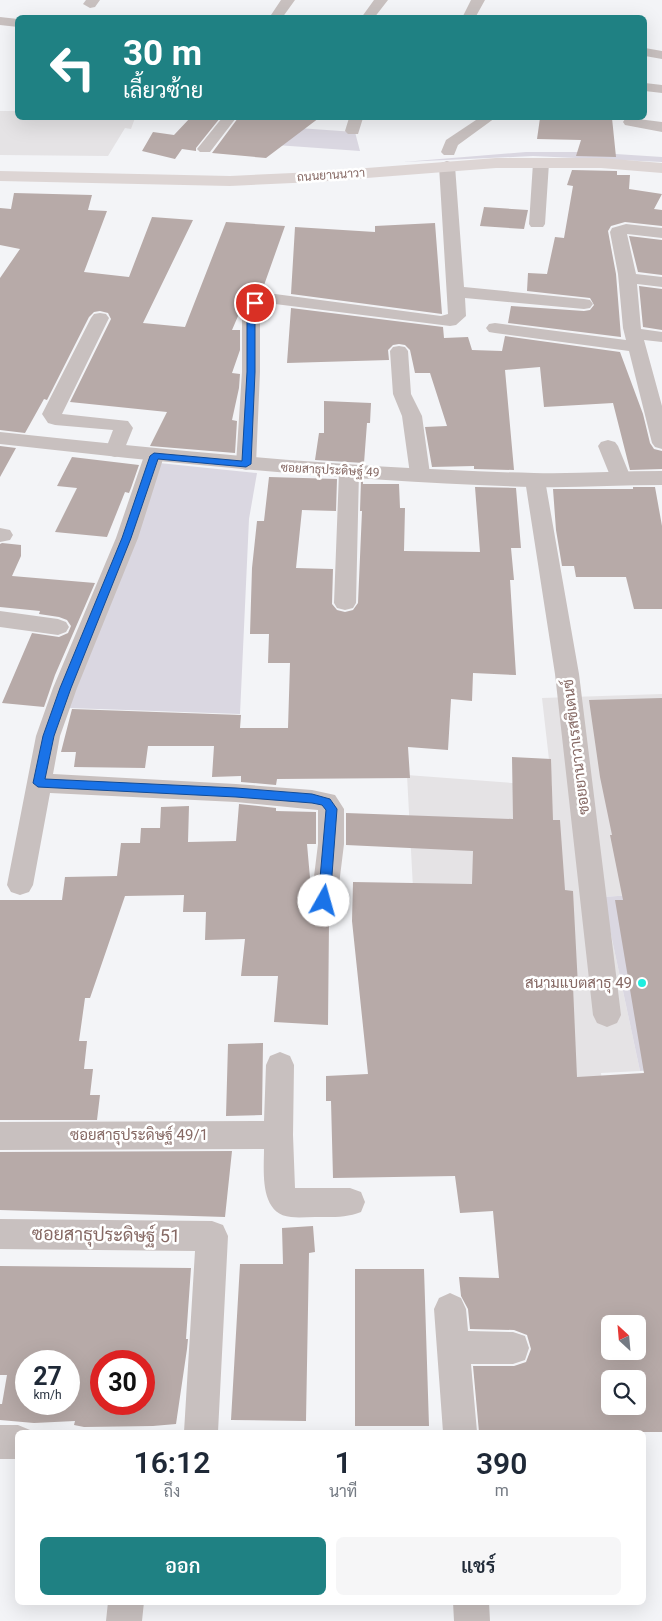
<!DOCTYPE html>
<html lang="th">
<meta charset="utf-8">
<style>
body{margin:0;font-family:Roboto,Sarabun,sans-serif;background:#f6f6f7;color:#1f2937;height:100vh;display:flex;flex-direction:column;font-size:19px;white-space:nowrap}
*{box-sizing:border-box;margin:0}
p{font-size:16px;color:#747a83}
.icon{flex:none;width:28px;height:28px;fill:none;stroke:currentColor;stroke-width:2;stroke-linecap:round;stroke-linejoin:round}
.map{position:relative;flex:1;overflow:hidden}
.details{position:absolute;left:15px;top:1430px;width:631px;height:175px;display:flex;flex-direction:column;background:#fff;border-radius:8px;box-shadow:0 5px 20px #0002}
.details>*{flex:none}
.hud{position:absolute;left:15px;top:15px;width:632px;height:105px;border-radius:8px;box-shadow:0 5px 20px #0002;background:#1f8183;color:#fff;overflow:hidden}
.needle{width:32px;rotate:334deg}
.controls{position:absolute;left:601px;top:1315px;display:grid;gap:10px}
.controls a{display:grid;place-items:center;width:45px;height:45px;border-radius:8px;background:#fff;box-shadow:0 5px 20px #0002;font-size:25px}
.speed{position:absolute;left:15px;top:1350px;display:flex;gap:10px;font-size:25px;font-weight:700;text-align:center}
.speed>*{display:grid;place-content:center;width:65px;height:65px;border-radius:50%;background:#fff;box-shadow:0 5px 20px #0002;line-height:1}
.speed small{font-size:12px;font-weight:400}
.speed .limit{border:8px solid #d22;background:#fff;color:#111}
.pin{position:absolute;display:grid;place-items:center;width:42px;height:42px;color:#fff;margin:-21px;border:2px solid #fff;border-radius:50%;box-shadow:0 1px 5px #0007}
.me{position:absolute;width:55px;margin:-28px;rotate:7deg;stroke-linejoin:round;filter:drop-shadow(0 0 4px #0008)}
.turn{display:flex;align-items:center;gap:18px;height:105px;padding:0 25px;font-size:22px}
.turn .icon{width:65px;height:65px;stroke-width:2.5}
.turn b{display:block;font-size:35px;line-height:42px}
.eta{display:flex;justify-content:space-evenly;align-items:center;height:85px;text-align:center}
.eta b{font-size:30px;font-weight:600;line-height:35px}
.action{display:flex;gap:10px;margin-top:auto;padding:10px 25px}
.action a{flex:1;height:58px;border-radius:8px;background:#1f8183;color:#fff;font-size:20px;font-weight:600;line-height:58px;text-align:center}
.action a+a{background:#f6f6f7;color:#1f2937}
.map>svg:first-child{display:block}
.built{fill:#e5e3e5}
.green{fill:#dad7e1}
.building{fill:#b7aaa8;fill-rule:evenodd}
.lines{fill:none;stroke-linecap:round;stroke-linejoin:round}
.minor{fill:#c8c0bf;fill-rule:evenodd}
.tertiary{fill:#c8c0bf;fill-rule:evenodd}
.secondary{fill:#ddd5d4;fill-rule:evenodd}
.route{fill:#1a73e8;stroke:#114b97}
.poi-dot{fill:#1eeddf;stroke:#fff;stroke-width:2}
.labels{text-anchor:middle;stroke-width:5;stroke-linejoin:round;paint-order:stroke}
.far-street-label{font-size:12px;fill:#866964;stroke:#fff}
.street-label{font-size:15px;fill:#866964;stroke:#fff}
.poi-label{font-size:15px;fill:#866964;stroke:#fff;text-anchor:end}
.near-street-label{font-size:18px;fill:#866964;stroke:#fff}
</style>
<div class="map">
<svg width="662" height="1621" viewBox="0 0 662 1621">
<rect width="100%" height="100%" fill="#f3f4f7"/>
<path class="built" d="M0 111H17L18 118H135L131 129 125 128 108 156 0 155Z
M662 694V893L603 897 640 1071 601 1073 609 1137 426 1134 407 775 552 786 542 698Z"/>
<path class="green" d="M284 127 355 132 360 151 276 145Z
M526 152H585L662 157V162L533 156 403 162Z
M159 463 257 473 249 519 240 714 69 708Z
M662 893V1069L640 1071 603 897Z"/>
<path class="building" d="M190 118H220L196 148V151L182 149 175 159 142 151 153 132 174 135Z
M238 118H319L266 158 212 153Z
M540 118H612L616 157 576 156 581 140 537 139Z
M572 170 617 171V175H630L629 189 662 194 654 209 662 210V226L625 222 611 226 608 231 616 274 621 337 508 323 511 306 584 311 590 310 594 305 590 298 527 291 528 273 547 274 555 237 564 238 573 186 567 185Z
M14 193 92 195 88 210 107 211 84 272 129 277 152 217 193 220 143 323 185 327 226 222 285 226 263 288 251 286 232 330H240V350L232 373 240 374 239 388 232 420 237 421 235 453 150 446 167 412 70 402 111 319 108 313 100 311 94 312 89 317 47 400 44 399 25 433 0 430V278L20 249 0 245V208L11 209Z
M484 207 528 210 524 229 480 226Z
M435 223 442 314 291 294 295 227 375 232V226Z
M629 236 662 240V275L638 272Z
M639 286 662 289V330L643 327Z
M291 308 443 327 444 338 468 337 472 350 502 351 505 336 620 352 643 414 650 443 654 449 662 451V469L630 470 613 403 544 407 540 367 505 370 514 470 474 469V466L432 467 425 427 447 426 430 373H415L410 350 405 345 399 344 393 345 388 350 389 360 287 363Z
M324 401 371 403 370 423H367L364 463 315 460 319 433H324Z
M0 446 16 448 0 477Z
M72 457 139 465 131 488 129 493 125 492 107 537 55 532 77 488 57 486Z
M269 477 337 479 336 511 302 510 296 568 333 569 332 604 337 610 345 612 353 610 358 603 362 511H360L361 480H363V484H399L400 508H405L404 551 480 552 475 487 516 488 521 548H511L514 580H510L516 675 473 673 472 701 451 699 448 750 408 747 410 778 277 779 276 785 241 782V776L212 777 214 746H148L145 768 74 767 76 752H61L72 709 241 715 240 728H288L290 663H268L269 634H250L252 568 257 521H264Z
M633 487H655L662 526V609H634L626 577H576L574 566H562L556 530 553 489H633Z
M2 543 21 545V556L12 576 95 583 55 675 44 707 2 703 32 633 59 637 68 633 71 626 67 620 59 617 39 614 40 611 0 607V544Z
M662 698V1432H479L473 1366H514L526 1362 531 1349 527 1335 514 1330 470 1329 468 1309 461 1296 459 1277 499 1278 493 1211 460 1213 455 1176 333 1178 331 1101H326V1076L368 1074 352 921 353 882 472 884 473 851 346 845V813L513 819 512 757 551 759 553 820H560L565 890 573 891 578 986H573L577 1077 644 1073 615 900H623L610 835H612L600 777 589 700ZM610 1324H638V1351H610ZM610 1379H638V1406H610Z
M239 804 276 808V811L316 812V844H307L310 878 307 921 329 922 328 1025 274 1022 278 976H241L245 939 205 940 206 912H183L184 895 125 896 90 998H85L79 1041H87L84 1069H93L90 1095H100L97 1120H0V900H62L65 877 117 876 121 843H140L141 828H160L161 807 189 806 188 842 236 841Z
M263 1043 262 1115 226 1116 228 1044Z
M232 1151 225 1217 0 1210V1152Z
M313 1226 315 1252 309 1253 306 1421 231 1420 240 1264H283L282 1228Z
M0 1266 191 1268 186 1339H188L187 1349 176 1424 153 1426 84 1427 74 1425 75 1421 34 1423 0 1420V1404H2L7 1375H0ZM26 1361H69V1404H26ZM101 1361H144V1404H101Z
M355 1269H424L429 1426H355Z"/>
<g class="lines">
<path class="minor" d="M86 0H100L95 7 90 8 83 4Z
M281 0H295L282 18H269Z
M374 0H388L374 18H361Z
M471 0H485L475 18H462Z
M0 17 18 19V27L0 25Z
M645 48 662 51V59L645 56Z
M645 83 662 85V93L645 91Z
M222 118H236L210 152H200L197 149Z
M349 118H363L358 134H348L345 131Z
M479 118H495L458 145 454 155H444L441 152 446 140Z
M630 118 662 122V132L625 125 623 122 625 119Z
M541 158 546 160 549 163 545 224 543 227H531L529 224 533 163 536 160Z
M447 161 453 163 455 166 464 287 584 299 590 300 593 304 590 308 584 309 465 298 466 316 456 325 450 326 275 304 266 305 260 309V372L256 464 253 468 246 470 239 468 236 464 242 372V309L252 298 275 294 441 316 448 314 439 166 441 163Z
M626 224 662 228V238L627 234 636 274 662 277V287L637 284 641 329 662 332V342L644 340 662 406V449L655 447 652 443 629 351 495 333 489 332 486 328 489 324 495 323 626 340 623 328 618 274 610 232 612 228Z
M100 313 106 314 109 318 62 414 128 421 133 428 122 455 115 457 108 455 105 451 113 430 55 425 48 423 42 414 91 318 94 314Z
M399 346 405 347 408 351 411 394 422 416 430 474 427 478 420 480 413 478 410 474 402 416 393 394 390 351 393 347Z
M608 440 615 442 618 446 631 478 628 482 621 484 614 482 611 478 598 446 601 442Z
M154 450 161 452 164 456 138 538 77 688 60 736 53 774 236 784 312 790 335 795 344 809V844L337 901 333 909 324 912 315 909 311 901 318 844V810L236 802 50 793 33 885 29 892 20 895 11 892 7 885 36 736 53 688 116 538 144 456 147 452Z
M349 466 356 468 359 472 356 603 353 608 345 610 337 608 334 603 339 472 342 468Z
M535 474 542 476 545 480 579 674 621 1015 617 1023 607 1027 597 1023 593 1015 555 674 525 480 528 476Z
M0 528 10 530 13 535 10 540 0 542Z
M0 611 58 619 66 622 69 627 66 632 58 635 0 627Z
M280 1052 290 1056 294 1065 293 1135 295 1188H350L361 1192 365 1202 361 1212C346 1218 331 1217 315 1217 307 1217 299 1218 291 1217 259 1214 264 1171 264 1149L0 1150V1122L264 1121 266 1065 270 1056Z
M0 1219 212 1221 223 1225 228 1236 218 1432H184L195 1251 0 1249Z
M450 1293 461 1298 466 1309 468 1331 513 1332 525 1336 529 1348 525 1360 513 1364H471L477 1432H443L434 1309 439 1298Z
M0 1425H18L30 1430 31 1432H18V1459H0Z
M108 1602H144L142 1621H106Z
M453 1602H489L490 1621H454Z"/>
<path class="tertiary" d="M0 432C177 451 355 469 534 473 577 474 619 471 662 471V485C619 485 577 488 534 487 355 482 177 464 0 444Z"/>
<path class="secondary" d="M496 158H601L662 163V173L601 168H496L315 182 230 186 0 181V171L230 176 315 172Z"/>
</g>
<path class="route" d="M255 300 259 303 255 309V372L251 464 246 467 158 459 131 538 71 688 54 736 45 779 236 788 312 794 330 799 337 809 330 901 328 904H319L318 901 326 810 322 805 312 803 236 797 38 787 33 783 43 736 60 688 122 538 150 456 154 453 242 461 247 372V309L252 301Z"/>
<circle class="poi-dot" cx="642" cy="983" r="5"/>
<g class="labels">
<g class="far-street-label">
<text transform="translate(331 175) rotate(-4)" y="4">ถนนยานนาวา</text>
<text transform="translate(330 470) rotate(3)" y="4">ซอยสาธุประดิษฐ์ 49</text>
</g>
<g class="street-label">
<text transform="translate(576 747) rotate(-97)" y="5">ซอยยานาวาเรสซิเดนซ์</text>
<text x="139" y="1140">ซอยสาธุประดิษฐ์ 49/1</text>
</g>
<g class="poi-label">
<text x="632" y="988">สนามแบตสาธุ 49</text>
</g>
<g class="near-street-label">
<text transform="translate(106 1235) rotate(1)" y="6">ซอยสาธุประดิษฐ์ 51</text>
</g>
</g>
</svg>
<div class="controls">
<a><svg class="needle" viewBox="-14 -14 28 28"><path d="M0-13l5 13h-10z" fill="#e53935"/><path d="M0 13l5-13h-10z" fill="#747a83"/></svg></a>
<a><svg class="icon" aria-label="search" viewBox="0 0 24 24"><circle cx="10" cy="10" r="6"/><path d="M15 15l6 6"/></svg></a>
</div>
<div class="speed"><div>27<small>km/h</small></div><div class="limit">30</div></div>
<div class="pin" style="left:255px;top:303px;background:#d93025"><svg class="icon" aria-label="arrive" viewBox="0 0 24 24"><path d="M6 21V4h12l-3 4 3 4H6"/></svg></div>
<svg class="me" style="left:324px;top:901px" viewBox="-20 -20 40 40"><circle r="19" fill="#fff"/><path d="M0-13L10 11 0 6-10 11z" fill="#1a73e8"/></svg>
<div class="hud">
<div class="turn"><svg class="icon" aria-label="left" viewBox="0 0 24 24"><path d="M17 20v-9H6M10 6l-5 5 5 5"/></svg><div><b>30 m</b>เลี้ยวซ้าย</div></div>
</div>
<section class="details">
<div class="eta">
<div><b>16:12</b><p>ถึง</p></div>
<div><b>1</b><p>นาที</p></div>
<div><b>390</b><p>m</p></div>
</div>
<div class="action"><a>ออก</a><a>แชร์</a></div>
</section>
</div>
